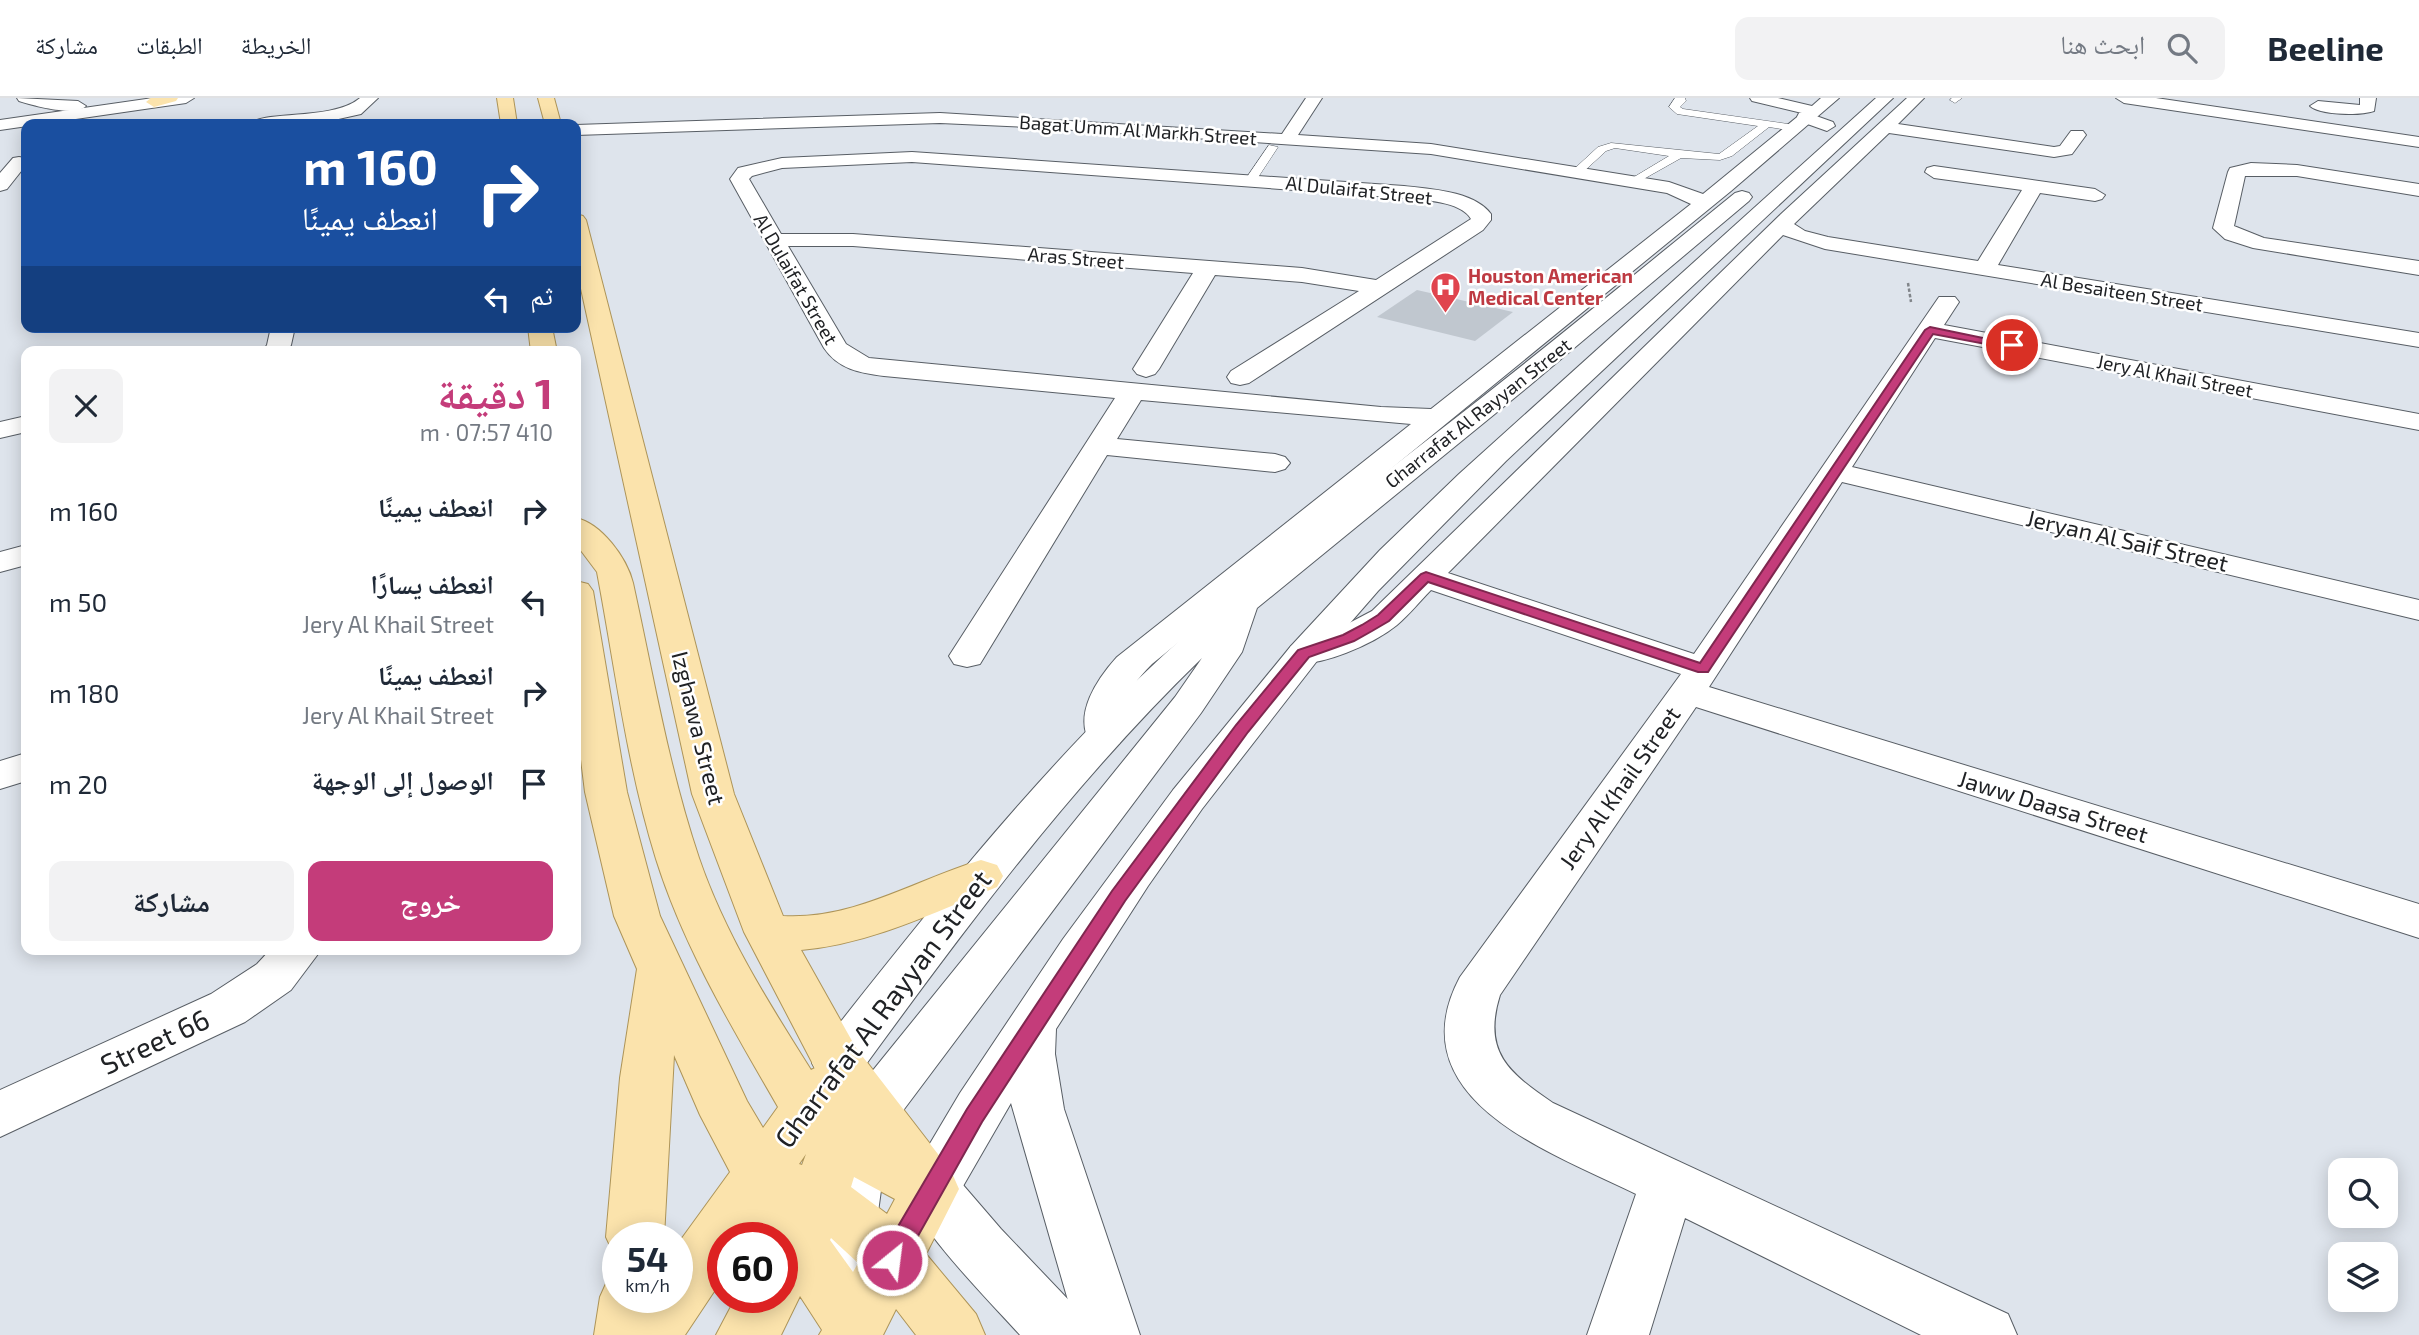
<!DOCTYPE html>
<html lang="ar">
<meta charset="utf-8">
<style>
body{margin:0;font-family:"Exo 2","Noto Naskh Arabic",sans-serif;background:#f2f2f3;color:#1f2937;direction:rtl;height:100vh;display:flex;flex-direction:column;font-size:26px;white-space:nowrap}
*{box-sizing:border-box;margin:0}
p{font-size:23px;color:#747a83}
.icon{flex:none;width:38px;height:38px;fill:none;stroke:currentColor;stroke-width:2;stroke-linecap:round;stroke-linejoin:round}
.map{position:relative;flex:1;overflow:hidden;direction:ltr}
.drawer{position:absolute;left:21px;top:248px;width:560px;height:609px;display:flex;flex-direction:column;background:#fff;border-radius:14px;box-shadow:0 4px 18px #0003;direction:rtl}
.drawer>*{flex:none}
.hud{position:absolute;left:21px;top:21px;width:560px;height:214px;border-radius:14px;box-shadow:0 4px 18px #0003;direction:rtl;background:#1a4fa0;color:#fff;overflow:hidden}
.fabs{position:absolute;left:2328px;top:1060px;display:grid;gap:14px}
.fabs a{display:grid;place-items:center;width:70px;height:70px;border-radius:14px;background:#fff;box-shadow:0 4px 18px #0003;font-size:35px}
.speed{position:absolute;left:602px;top:1124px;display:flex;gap:14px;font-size:35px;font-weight:700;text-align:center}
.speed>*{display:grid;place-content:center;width:91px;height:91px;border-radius:50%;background:#fff;box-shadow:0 4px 18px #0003;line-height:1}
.speed small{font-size:18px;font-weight:400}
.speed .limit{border:10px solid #d22;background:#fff;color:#111}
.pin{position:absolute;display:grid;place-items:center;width:60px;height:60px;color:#fff;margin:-30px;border:4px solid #fff;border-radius:50%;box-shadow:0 2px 7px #0007}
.me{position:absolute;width:77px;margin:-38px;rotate:29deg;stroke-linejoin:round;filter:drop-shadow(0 0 5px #0008)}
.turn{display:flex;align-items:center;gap:24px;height:147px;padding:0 28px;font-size:32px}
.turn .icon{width:91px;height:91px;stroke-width:2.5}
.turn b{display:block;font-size:49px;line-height:60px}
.then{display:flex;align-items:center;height:66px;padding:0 28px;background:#0003;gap:14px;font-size:26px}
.round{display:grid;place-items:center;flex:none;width:74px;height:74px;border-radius:14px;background:#f2f2f3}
.overview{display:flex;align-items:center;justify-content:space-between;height:119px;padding:0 28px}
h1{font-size:42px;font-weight:700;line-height:52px;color:#c43c7a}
.action{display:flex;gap:14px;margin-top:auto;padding:14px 28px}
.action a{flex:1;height:80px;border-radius:14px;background:#c43c7a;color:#fff;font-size:28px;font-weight:700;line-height:80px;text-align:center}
.action a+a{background:#f2f2f3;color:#1f2937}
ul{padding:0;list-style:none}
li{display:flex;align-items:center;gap:21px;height:91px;padding:0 28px}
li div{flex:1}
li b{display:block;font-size:26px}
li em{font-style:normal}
header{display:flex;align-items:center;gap:42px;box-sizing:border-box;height:98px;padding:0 35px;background:#fff;border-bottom:2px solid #e0e1e3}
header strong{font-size:33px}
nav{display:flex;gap:38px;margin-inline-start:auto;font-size:24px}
.search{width:490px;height:63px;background:#f2f2f3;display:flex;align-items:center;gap:18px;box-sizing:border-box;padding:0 24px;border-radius:14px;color:#747a83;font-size:26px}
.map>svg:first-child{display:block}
.building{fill:#c0c7cf}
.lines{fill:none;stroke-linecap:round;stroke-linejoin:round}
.service-casing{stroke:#585e65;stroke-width:1}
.minor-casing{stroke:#585e65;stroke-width:2}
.tertiary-casing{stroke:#585e65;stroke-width:2}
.secondary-casing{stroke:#585e65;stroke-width:2}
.primary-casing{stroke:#ad9458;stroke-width:2}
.path{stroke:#81858a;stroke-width:2.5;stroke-dasharray:3.5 2;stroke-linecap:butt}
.service{fill:#fff;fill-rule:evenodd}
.minor{fill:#fff;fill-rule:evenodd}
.tertiary{fill:#fff;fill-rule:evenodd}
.secondary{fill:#fff;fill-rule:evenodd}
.primary{fill:#fbe3ac;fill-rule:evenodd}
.route{fill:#c43c7a;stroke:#7f274f;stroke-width:2}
.labels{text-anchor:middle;stroke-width:5;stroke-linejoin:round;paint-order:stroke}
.far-street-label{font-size:19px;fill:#202225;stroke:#fff}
.far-health-label{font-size:19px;font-weight:bold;fill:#be3a42;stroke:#fff;text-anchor:start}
.street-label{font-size:23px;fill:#202225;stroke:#fff}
.near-street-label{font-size:28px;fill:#202225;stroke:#fff}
</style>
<header>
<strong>Beeline</strong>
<div class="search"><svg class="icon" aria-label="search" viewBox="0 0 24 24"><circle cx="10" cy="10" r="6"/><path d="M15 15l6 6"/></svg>ابحث هنا</div>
<nav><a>الخريطة</a><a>الطبقات</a><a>مشاركة</a></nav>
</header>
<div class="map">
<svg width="2419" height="1237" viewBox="0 0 2419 1237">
<rect width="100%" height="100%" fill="#dee4ec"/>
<path class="building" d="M1417 192 1513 214 1475 243 1377 219Z"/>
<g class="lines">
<defs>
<path id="service" d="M1675 0H1685L1686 3 1680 9 1683 11 1795 27 1800 30 1795 33 1769 29 1732 58 1720 62 1681 60 1633 87 1629 86V82L1669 58 1615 50 1606 53 1581 76H1573V72L1598 49 1611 45 1719 56 1758 28 1677 16 1669 9Z
M1952 0H1962L1955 5 1950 2Z
M1269 47 1278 49 1255 84H1247L1245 82Z"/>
<path id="minor" d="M17 0 78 3 86 8C75 19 35 8 19 3Z
M360 0H378L361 16 334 22 338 26H250C263 12 333 23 360 0Z
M1306 0H1322L1298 37 1431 46 1669 84 1703 96 1802 15 1752 3 1750 0H1778L1812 8 1821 0H1839L1731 93 1152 566C1138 580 1127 593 1124 614 1123 626 1126 635 1119 646L1105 649 1091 646C1072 617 1098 580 1117 559L1411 326 1141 302 1117 341 1275 356 1285 359 1290 365 1285 371 1275 374 1107 357 980 566 967 569 954 566 949 558 1115 300 884 278C860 275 838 271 824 250L730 81 738 70 782 60 912 54 1404 88C1430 91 1474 93 1491 116V122L1483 132 1249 285 1240 287 1231 285 1227 279 1231 273 1359 193 1302 184 1215 177 1159 271 1155 276 1146 279 1137 276 1133 271 1193 175 853 148H788L846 246 869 260 1381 309 1431 311 1691 106 1667 95 1431 56 1029 29 940 25 576 37V27L940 15 1282 36ZM912 64 1404 100C1423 102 1461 103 1471 121L1376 182 1302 170 853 136H781L749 81 752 78 782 70Z
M1907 0H1924L1898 26 2054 49 2060 48 2071 33H2083L2086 37 2072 56 2054 59 1889 35 1794 126 1805 133 1828 139 1978 163 2022 92 1934 80 1925 74 1927 70 1934 68 2095 91 2105 97 2102 101 2095 103 2040 95 1998 167 2419 235V249L1825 151 1783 137 1448 475 1694 556 1939 199H1955L1959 204 1944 227 2419 316V332L1935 240 1852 369 2419 502V522L1842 384 1709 589 2419 806V840L1696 609 1500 897C1482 954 1509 975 1553 1005L2008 1216 2017 1237H1921L1685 1120 1649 1237H1587L1636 1096C1552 1055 1395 1001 1460 879L1681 576 1431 492C1420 503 1409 517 1397 527 1375 545 1319 571 1291 564L1286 556 1291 548 1336 532 1372 513 1781 116Z
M2116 0H2156L2419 39V49L2124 5Z
M2360 0H2376L2374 13C2360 18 2320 17 2310 8L2318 3 2360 7Z
M19 59 25 60 26 67 7 91 0 93V75L13 60Z
M2251 65 2297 67 2419 86V98L2297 78H2245L2234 128 2264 140 2419 163V177L2253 150 2225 141 2213 130 2228 74 2230 70Z
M271 229H295L291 247 287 254H262L267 247Z
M26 318V334L0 340V324Z
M26 447V467L0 474V454Z
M26 655V683L0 691V663Z
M270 852H321L291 892 245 924 0 1039V992L211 896 257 866Z
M931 1066 951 1073 1001 1131 1082 1216 1091 1237H1020C982 1195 927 1141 903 1091L911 1073Z"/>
<path id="tertiary" d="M153 0H194L186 5 0 32V22Z"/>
<path id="secondary" d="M1876 0H1893L1506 363 1378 493 1317 563 1202 711 1148 788 1056 931 1055 956 1064 1011 1140 1237H1078L1011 1005 951 1109 931 1116 911 1109 903 1091 960 995 1063 841 1173 692 1291 548 1380 452 1459 376Z
M1805 14 1833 24 1835 28 1827 33 1799 23 1797 19 1799 15Z
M1742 93 1749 95 1752 99 1749 103 1529 288 1257 510 1242 554 1201 615 896 1022 885 1063 878 1114 877 1166 883 1218 875 1237H831C803 1171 823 1060 853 997L1175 599 1202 560C1071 687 963 833 856 980L838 986 820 980 812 965 820 950C932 808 1044 665 1179 543 1260 469 1348 404 1435 336 1536 258 1635 176 1735 95Z"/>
<path id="primary" d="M178 0 176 3 154 9 146 4 151 0Z
M497 0H513L517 26H501Z
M538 0H554L561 26H545Z
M576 116 583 118 586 122 734 696 783 818C854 822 915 782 981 762L997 767 1003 778 997 789C933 815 870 846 801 852L856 950 951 1073 959 1091 926 1156 976 1216 985 1237H916L896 1211 883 1237H819L822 1232 800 1198 781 1237H716L736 1199H782V1139H765L758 1127 750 1139H723V1180L685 1237H594L600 1199 609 1179 618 1175V1199H677V1147L730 1074 700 1017 674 957 664 1139H618V1159L615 1158 606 1139 620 980 637 871 614 818 585 694 576 621V483L588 486 593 493 627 694 660 818 747 1003 763 1030 778 1009C732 929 684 850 656 761 627 668 615 569 597 474L576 446V420C601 425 627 460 633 485 653 576 669 671 699 760 725 836 768 904 811 972L815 970 744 834 692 696 576 168ZM806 1056 802 1067 799 1066ZM854 1079 895 1101 887 1116 851 1089ZM831 1140 858 1165 853 1174 830 1142Z
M528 229H552L557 254H531Z"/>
</defs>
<use href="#service" class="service-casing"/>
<use href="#minor" class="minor-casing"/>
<use href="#tertiary" class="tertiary-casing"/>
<use href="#secondary" class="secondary-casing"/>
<use href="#primary" class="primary-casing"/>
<path class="path" d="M1908 185 1911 204"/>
<use href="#service" class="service"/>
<use href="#minor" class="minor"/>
<use href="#tertiary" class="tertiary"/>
<use href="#secondary" class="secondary"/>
<use href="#primary" class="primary"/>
</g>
<path class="route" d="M1930 229 2017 247 2012 251 1933 236 1708 574H1698L1428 484 1389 523 1372 533 1354 543 1309 559 1248 634 1125 803 982 1024 900 1170 892 1173 883 1170 880 1162 883 1154 967 1011 1112 793 1236 627 1298 552 1343 537 1362 527 1378 517 1421 476 1426 474 1700 565 1925 232Z"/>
<defs>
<symbol id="hospital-pin" viewBox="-11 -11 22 30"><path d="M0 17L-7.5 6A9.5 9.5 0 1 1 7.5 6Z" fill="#e0444e" stroke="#fff"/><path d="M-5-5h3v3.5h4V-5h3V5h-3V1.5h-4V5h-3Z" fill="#fff"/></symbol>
</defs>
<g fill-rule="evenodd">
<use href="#hospital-pin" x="1428" y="172" width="35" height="47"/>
</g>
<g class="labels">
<g class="far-street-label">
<text transform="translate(1138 32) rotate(4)" y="7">Bagat Umm Al Markh Street</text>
<text transform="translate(1359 92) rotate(6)" y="7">Al Dulaifat Street</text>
<text transform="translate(1076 160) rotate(5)" y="7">Aras Street</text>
<text transform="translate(796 181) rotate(60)" y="7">Al Dulaifat Street</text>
<text transform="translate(2122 194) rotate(9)" y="7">Al Besaiteen Street</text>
<text transform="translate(2175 278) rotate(11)" y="7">Jery Al Khail Street</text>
<text transform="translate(1478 315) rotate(-38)" y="7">Gharrafat Al Rayyan Street</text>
</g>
<g class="far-health-label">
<text x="1468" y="185">Houston American<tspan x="1468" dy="22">Medical Center</tspan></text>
</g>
<g class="street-label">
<text transform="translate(2127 443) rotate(13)" y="8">Jeryan Al Saif Street</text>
<text transform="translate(698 630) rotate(76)" y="8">Izghawa Street</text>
<text transform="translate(1620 690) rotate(-55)" y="8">Jery Al Khail Street</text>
<text transform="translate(2053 709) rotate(17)" y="8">Jaww Daasa Street</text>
</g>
<g class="near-street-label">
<text transform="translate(883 911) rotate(-53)" y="10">Gharrafat Al Rayyan Street</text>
<text transform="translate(155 944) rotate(-25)" y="10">Street 66</text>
</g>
</g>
</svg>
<div class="fabs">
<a><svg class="icon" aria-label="search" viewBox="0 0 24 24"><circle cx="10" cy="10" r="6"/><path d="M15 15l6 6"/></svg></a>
<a><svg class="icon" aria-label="layers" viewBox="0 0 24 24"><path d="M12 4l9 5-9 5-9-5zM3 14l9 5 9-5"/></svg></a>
</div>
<div class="speed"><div>54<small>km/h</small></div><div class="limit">60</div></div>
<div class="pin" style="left:2012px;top:247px;background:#d93025"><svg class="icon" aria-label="arrive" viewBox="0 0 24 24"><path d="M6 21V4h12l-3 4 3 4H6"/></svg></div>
<svg class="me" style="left:892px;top:1162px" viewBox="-20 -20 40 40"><circle r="17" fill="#c43c7a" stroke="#fff" stroke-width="3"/><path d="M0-11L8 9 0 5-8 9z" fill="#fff"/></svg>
<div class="hud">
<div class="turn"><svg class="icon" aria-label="right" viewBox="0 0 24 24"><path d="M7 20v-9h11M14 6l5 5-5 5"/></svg><div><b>160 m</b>انعطف يمينًا</div></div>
<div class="then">ثم<svg class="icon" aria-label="left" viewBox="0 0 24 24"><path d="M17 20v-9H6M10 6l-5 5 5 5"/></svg></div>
</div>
<section class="drawer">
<div class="overview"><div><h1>1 دقيقة</h1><p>410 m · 07:57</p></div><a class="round"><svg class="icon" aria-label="close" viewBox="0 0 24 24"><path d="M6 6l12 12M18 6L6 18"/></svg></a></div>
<ul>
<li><svg class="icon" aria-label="right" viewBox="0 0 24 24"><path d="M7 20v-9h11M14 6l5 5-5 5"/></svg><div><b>انعطف يمينًا</b></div><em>160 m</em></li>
<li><svg class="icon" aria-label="left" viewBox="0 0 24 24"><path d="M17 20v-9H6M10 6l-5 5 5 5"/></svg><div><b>انعطف يسارًا</b><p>Jery Al Khail Street</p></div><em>50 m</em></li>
<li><svg class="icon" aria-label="right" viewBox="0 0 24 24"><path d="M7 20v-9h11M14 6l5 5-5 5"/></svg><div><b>انعطف يمينًا</b><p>Jery Al Khail Street</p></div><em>180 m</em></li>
<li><svg class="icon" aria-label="arrive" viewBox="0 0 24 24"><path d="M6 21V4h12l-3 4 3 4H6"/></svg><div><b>الوصول إلى الوجهة</b></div><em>20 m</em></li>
</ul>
<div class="action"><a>خروج</a><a>مشاركة</a></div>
</section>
</div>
